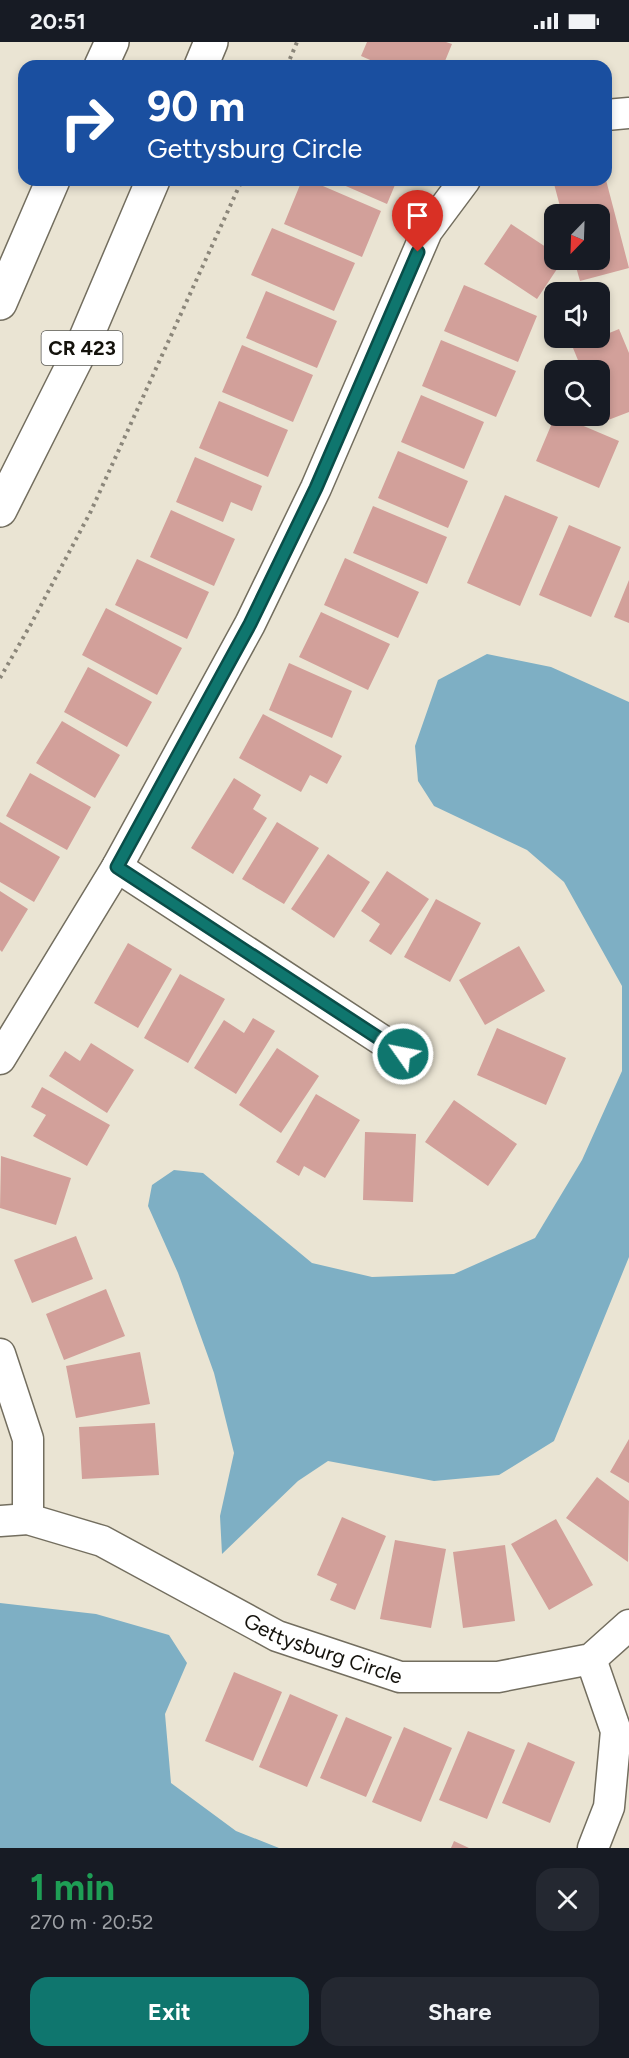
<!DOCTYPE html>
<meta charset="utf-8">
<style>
body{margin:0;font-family:Figtree,sans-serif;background:#242831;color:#f1f3f6;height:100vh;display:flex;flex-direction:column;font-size:22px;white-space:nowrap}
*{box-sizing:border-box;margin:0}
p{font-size:20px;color:#9ea1a6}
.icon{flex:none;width:33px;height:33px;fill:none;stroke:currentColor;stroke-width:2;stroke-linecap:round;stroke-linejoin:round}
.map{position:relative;height:1806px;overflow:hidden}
.details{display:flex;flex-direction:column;background:#171b24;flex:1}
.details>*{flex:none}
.banner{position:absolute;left:18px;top:18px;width:594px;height:126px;border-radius:18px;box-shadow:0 3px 9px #0003;background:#1a4fa0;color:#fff;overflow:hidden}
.needle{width:39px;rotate:203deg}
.buttons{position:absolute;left:544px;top:162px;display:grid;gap:12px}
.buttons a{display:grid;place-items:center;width:66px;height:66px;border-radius:12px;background:#171b24;box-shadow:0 3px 9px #0003;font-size:30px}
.pin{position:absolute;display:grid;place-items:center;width:51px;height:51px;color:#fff;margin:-62px -26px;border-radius:50% 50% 50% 0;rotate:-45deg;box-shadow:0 0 6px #0007}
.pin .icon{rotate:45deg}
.me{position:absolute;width:66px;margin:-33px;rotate:303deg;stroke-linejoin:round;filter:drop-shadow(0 0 4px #0008)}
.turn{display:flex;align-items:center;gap:21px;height:126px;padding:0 30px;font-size:27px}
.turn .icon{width:78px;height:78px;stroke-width:2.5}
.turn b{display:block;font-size:42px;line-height:51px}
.round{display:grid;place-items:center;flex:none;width:63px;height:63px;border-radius:18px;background:#242831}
.headline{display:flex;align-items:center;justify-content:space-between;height:102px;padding:0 30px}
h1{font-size:36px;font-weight:700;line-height:45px;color:#1e9e55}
.cta{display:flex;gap:12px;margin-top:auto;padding:12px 30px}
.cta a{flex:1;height:69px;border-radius:18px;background:#0f766e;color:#fff;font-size:24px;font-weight:700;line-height:69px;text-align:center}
.cta a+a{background:#242831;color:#f1f3f6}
.status{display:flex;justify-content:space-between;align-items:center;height:42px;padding:0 30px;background:#171b24;direction:ltr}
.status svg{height:16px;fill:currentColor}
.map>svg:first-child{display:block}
.water{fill:#7eafc4}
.building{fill:#d2a09a}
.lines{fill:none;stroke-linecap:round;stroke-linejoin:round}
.street-casing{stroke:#736e5f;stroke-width:33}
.highway-casing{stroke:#736e5f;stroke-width:36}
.path{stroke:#8b867a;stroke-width:4;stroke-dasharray:3 4.5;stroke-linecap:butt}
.street{stroke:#fff;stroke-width:30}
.highway{stroke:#fff;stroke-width:33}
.route-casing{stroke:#0a4d48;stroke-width:15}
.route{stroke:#0f766e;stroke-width:10}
.labels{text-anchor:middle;stroke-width:6;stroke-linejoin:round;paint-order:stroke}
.shield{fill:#fff;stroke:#5a5955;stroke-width:1.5}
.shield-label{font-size:20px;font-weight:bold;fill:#14120c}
.street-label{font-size:21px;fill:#14120c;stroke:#fff}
</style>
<div class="status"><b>20:51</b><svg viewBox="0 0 49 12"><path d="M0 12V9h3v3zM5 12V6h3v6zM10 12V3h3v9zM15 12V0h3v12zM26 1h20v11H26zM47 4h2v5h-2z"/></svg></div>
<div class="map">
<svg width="629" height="1806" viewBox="0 0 629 1806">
<rect width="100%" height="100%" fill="#eae4d3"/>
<path class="water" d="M487 612 551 625 629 660V1215L554 1399 499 1433 434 1439 328 1419 298 1439 222 1512 220 1474 234 1411 214 1331 178 1231 148 1164 152 1143 174 1128 203 1131 312 1221 372 1235 454 1232 535 1196 582 1118 622 1029V944L564 840 527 808 434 764 418 739 415 704 438 638Z
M0 1561 96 1572 169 1593 187 1621 165 1672 171 1741 236 1789 279 1806H0Z"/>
<path class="building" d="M367 0H446L452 2 443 24H434L422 19 419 24H384L361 14Z
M302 138H309L381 169 362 215 284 182Z
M332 138H397L387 162Z
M553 138H606L629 226 580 239 574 218H600V172H562Z
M511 182 555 211V218H563L537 257 484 222Z
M272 186 355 221 334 269 251 233Z
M464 243 537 274 518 320 444 289Z
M266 249 337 279 317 326 246 296Z
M619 287 629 311V370L603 380 600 372V328H582L573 306Z
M441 298 516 329 496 375 422 344Z
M242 303 313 333 293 380 222 350Z
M421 353 484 380 464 427 401 400Z
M219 359 288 388 268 435 199 406Z
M555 374H560L619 399 599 446 536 419Z
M398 409 468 439 448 486 378 456Z
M195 415 262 444 252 469 231 460 223 480 176 460Z
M505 453 558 475 520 564 467 541Z
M373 464 447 495 427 542 353 511Z
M171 468 235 497 214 544 150 515Z
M569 483 621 505 591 575 539 553Z
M345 516 419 550 398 596 324 563Z
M137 517 209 550 187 597 115 563Z
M629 538V581L614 575Z
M106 566 182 606 157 653 82 613Z
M321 570 390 602 368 648 299 615Z
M289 621 352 649 332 696 269 668Z
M88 625 152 660 127 705 64 670Z
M263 672 342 714 327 742 310 733 301 750 239 716Z
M62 679 120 713 95 756 36 721Z
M30 731 91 765 67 808 6 774Z
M234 736 261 753 253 767 267 776 233 832 191 806Z
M0 780 60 815 34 860 0 840Z
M277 780 319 806 284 862 242 837Z
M328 812 370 840 334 896 291 867Z
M387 829 429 857 391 913 369 899 380 882 361 869Z
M0 849 28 867 2 910 0 908Z
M436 857 481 881 450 940 404 915Z
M128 901 172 927 138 986 94 961Z
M519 904 545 949 485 983 459 938Z
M180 932 225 957 188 1021 144 996Z
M253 976 275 989 236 1052 194 1026 224 978 244 991Z
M497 986 566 1016 546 1063 477 1033Z
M91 1001 134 1028 107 1071 49 1034 65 1009 80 1019Z
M277 1006 319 1034 281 1091 239 1063Z
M42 1045 110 1083 87 1124 33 1094 46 1073 31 1065Z
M316 1052 360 1078 325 1136 304 1124 299 1134 276 1120Z
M454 1058 517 1102 488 1144 425 1100Z
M365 1090 416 1092 413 1160 363 1158Z
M1 1114 71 1136 56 1183 0 1166Z
M76 1194 93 1237 32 1261 14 1218Z
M106 1247 125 1294 64 1318 46 1272Z
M140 1310 150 1362 76 1376 66 1324Z
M155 1381 159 1433 82 1437 79 1385Z
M629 1397V1441L610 1430Z
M597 1435 629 1459 628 1520 566 1476Z
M342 1475 386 1494 355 1568 330 1558 337 1542 317 1533Z
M556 1477 593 1543 549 1568 511 1502Z
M395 1498 446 1507 431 1586 380 1577Z
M505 1503 515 1579 463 1586 453 1510Z
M234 1630 282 1650 253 1719 205 1699Z
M290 1652 338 1673 307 1745 259 1725Z
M346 1675 392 1695 366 1755 320 1736Z
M404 1685 452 1706 421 1780 372 1760Z
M468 1689 515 1708 487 1777 439 1758Z
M528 1700 575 1720 550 1781 502 1761Z
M454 1799 469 1806H451Z"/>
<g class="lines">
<defs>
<g id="street">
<path d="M606 73 629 71"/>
<path d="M117 825 403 1012"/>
<path d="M0 1017 117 825 250 582 316 446 427 189 465 138"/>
<path d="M0 1312 28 1397V1477"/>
<path id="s1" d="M0 1479 28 1477 102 1499 277 1594 400 1635H498L591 1617 629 1583"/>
<path d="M591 1617 616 1689 609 1765 593 1806"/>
</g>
<path id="highway" d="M101 24 112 0
M201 24 211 0
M0 261 53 138
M0 468 82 305 153 138"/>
</defs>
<use href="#street" class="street-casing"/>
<use href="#highway" class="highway-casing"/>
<path class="path" d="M287 24 297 0
M0 636 31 582 91 469 242 138"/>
<use href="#street" class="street"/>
<use href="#highway" class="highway"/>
</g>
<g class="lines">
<defs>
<path id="route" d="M403 1012 117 825 250 582 316 446 418 210"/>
</defs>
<use href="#route" class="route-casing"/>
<use href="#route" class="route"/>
</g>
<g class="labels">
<rect class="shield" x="41.5" y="289" width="81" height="34" rx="4.5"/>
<g class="shield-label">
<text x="82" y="313">CR 423</text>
</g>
<g class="street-label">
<text dy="7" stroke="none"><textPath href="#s1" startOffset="352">Gettysburg Circle</textPath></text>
</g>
</g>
</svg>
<div class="buttons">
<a><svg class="needle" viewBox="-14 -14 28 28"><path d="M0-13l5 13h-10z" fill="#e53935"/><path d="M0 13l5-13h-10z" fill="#9ea1a6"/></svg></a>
<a><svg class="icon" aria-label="sound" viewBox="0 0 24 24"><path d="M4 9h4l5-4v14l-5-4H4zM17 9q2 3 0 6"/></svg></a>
<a><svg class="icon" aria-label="search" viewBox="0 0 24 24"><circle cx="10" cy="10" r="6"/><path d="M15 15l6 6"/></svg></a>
</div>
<div class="pin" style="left:418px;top:210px;background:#d93025"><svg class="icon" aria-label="arrive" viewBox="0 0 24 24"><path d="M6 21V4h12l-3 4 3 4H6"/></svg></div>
<svg class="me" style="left:403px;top:1012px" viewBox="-20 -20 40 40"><circle r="17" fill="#0f766e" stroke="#fff" stroke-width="3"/><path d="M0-11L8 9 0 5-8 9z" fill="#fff"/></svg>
<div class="banner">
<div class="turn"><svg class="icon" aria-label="right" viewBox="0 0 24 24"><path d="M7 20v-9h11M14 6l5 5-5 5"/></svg><div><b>90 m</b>Gettysburg Circle</div></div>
</div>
</div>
<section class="details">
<div class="headline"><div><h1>1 min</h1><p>270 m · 20:52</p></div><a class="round"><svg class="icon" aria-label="close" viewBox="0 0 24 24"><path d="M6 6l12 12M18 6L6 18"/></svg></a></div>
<div class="cta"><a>Exit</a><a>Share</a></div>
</section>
